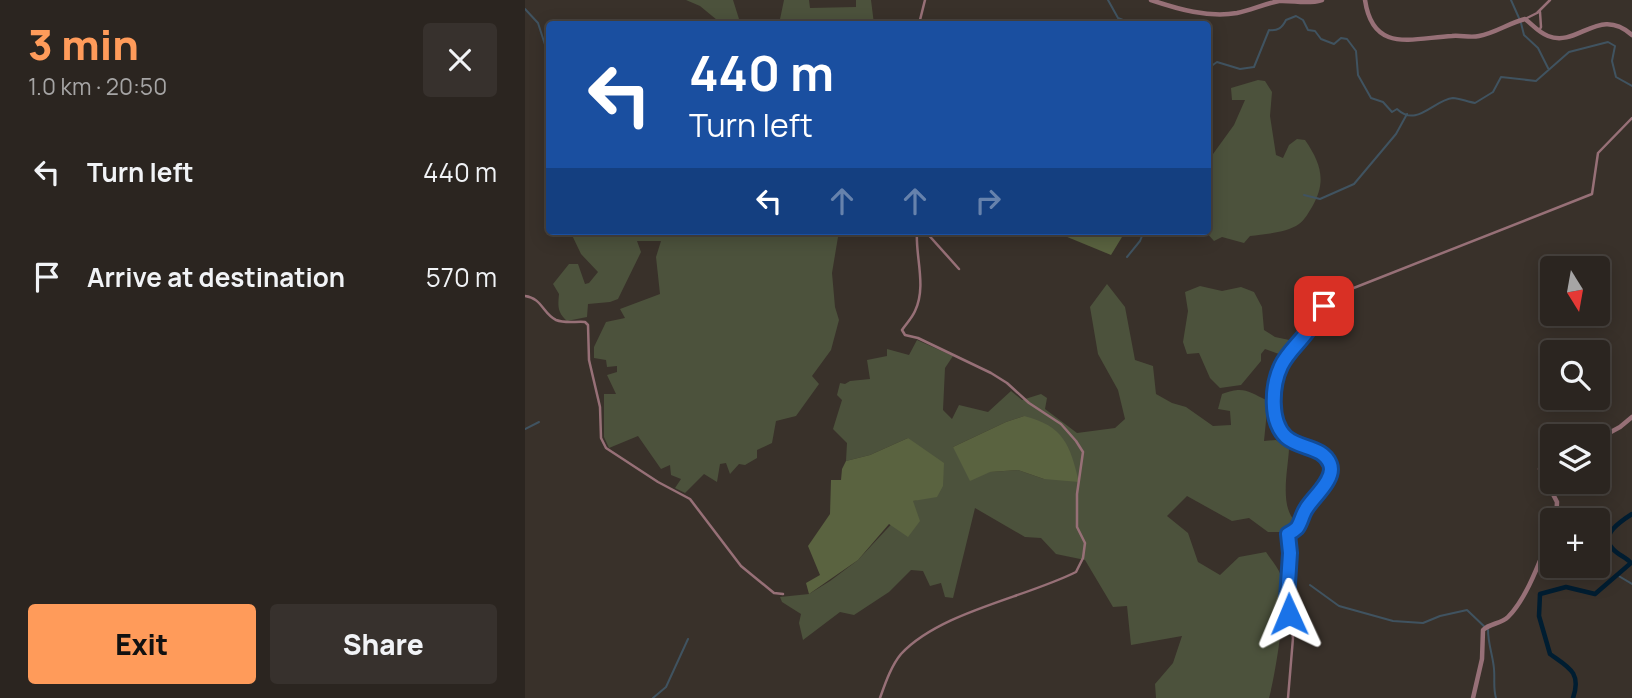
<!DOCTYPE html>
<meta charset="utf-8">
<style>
body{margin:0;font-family:Manrope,sans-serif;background:#37312d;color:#f1f3f6;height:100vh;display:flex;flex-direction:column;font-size:26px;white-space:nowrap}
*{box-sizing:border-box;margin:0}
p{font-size:23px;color:#a6a5a5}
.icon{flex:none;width:38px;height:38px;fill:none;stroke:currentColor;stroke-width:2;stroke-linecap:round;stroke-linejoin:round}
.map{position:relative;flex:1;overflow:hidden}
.panel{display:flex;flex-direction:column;background:#2b2520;width:525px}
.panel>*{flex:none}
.hud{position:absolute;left:21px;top:21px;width:665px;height:214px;border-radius:7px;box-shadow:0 4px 18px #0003,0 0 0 2px #47423e;background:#1a4fa0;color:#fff;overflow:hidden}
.needle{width:46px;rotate:169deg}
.buttons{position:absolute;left:1015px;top:256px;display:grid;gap:14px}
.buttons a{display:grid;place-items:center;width:70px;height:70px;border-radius:7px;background:#2b2520;box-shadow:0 4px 18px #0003,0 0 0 2px #47423e;font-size:35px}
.pin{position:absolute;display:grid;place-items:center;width:60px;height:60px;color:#fff;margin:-30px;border-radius:14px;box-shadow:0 4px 10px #0006}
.me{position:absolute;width:77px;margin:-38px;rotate:359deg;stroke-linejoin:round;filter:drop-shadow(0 0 5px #0008)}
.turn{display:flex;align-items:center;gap:24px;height:147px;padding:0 28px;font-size:32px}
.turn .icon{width:91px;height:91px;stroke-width:2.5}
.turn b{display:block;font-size:49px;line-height:60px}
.lanes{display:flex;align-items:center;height:66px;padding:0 28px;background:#0003;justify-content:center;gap:35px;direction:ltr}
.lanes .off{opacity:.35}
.round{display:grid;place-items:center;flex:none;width:74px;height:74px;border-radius:7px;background:#37312d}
.headline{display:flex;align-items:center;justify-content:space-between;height:119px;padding:0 28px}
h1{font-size:42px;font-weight:800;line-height:52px;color:#ff9b5a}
.primary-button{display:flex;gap:14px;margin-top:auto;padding:14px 28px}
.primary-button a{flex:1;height:80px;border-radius:7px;background:#ff9b5a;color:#111;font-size:28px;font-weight:800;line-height:80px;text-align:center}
.primary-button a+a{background:#37312d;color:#f1f3f6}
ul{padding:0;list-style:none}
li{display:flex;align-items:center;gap:21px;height:105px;padding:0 28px}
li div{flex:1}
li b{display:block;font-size:26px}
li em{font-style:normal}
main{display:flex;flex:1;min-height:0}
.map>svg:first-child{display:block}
.green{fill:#4c523c;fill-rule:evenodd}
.forest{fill:#5a6340}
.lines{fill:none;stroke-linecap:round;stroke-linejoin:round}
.stream{stroke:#405360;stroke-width:2}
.river{stroke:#001d31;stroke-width:4.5}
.minor{stroke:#977077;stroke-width:2.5}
.tertiary{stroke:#977077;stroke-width:4.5}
.route-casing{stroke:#114b97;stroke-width:18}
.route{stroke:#1a73e8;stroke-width:12}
</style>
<main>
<section class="panel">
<div class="headline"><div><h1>3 min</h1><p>1.0 km · 20:50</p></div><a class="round"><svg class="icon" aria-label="close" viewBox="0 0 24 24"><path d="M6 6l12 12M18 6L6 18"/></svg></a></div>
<ul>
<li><svg class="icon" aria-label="left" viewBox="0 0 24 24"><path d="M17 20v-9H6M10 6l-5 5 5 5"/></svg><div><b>Turn left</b></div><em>440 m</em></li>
<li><svg class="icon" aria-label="arrive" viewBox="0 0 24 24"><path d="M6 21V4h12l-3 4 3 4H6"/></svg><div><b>Arrive at destination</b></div><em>570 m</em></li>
</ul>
<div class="primary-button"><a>Exit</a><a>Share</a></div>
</section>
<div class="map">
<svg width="1107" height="698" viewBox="0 0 1107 698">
<rect width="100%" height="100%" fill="#39312a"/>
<path class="green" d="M161 0H208L214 19 219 24H188L192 20 175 6Z
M259 0H284L285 8 331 7V0H346L349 24H254Z
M733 80 740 81 747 92 745 116 751 155 758 158 764 145 772 139 780 140C796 163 802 182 787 207 784 212 779 221 774 224 761 233 740 234 725 236L719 243 697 237 689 241 680 231H682L683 169 688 154 709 125 720 100H707L706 88Z
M45 231H314L307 273 310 307 314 320 306 350 287 376 294 384 271 416 251 421 247 443 232 450V458L220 465 214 464 205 474 201 463 195 464 192 482 179 474 160 493 150 488 156 479 146 475 145 465 136 469 113 436 84 448 79 437V394H91L82 375 92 372V366L82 367 81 360 69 358V347L81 322 100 318 95 309 135 294 131 257 136 241H112L116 252 93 299 85 302 63 304 62 317 42 321C32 312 33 306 34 294L28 284 44 264H53L60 284 64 283 73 272 56 254Z
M582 284 600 307 610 360 628 366 631 394 647 403 661 407 688 426 706 425 705 411 693 409 697 394C719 386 722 391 743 401L739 441 751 440 764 449C763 470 754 507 771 522L763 532H743L724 518 707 521 662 496 642 516 663 533 673 562 695 575 714 557 741 552C746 560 753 567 756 576 764 593 750 677 744 698H631L630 684 648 663 657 636 606 645 602 606 588 607 560 560 531 554 516 538 500 537 450 508 428 598 420 597 416 583 405 586 398 571 386 570 364 592 329 615 315 612 278 640 274 623 276 614 257 602 255 597 284 594 305 581 333 560 388 501 392 500 383 438 345 455 321 461 322 443 308 429 317 400 312 395 315 383 320 384 325 381 345 379 342 360 362 356V349L384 355 392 340 428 356 420 368 418 410 427 419 434 405 463 412 486 391 497 400 516 394 522 398 520 409 552 433 590 428 600 419 593 390 573 354 565 307ZM499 416 519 479 493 470 465 472 428 447 481 422Z
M675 286 697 291 716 287 729 292 737 307 739 330 750 337 774 342 762 357 740 349 736 354V361L716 385 695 388 685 378 674 353 662 354 658 342 663 311 660 292Z"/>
<path class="forest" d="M534 231H597V237L586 255 535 234Z
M499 416C539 426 545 445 554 482L519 479 493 470 465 472 445 481 428 447 481 422Z
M383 438 419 463 418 486 412 497 388 501 395 521 383 537 364 524 333 560 284 594 281 583 295 575 283 546 305 514 306 480H316L317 469 321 461 345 455Z"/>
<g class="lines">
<path class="stream" d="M583 0 593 18 608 24
M986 0 994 18
M0 9 13 23 24 57
M996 23 999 35 1013 48 1023 68
M682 64 685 67 692 62 715 69 729 67 744 30C753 31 757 28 761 20L771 16 778 20 783 30 790 31 796 39 809 44 816 38 822 39 831 51 833 75 846 98 858 102 867 112 872 109C892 128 908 100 928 98 934 98 943 102 950 103L968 92 976 77 1011 81 1044 52 1083 42 1090 46 1087 61 1091 77 1107 86
M779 195 795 199 829 184 871 134 882 114
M602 257 615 241 619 231
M0 429 14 422
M1092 575 1107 584
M785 585 814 606 868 621 898 623 915 616 942 610 963 630C963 644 968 656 969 669 970 680 968 688 971 698
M128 698 141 687 163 639"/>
<path class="river" d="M1048 698C1057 672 1043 667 1025 654L1014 616 1015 594 1041 587 1070 594 1106 563C1101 557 1093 555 1088 549 1074 535 1096 521 1107 514"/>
<path class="minor" d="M1000 19 1012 13 1025 0
M394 24 400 0
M1014 31 1016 27 1015 12
M400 231 434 269
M0 296C17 298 18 314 31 320 41 324 51 321 60 322L63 325 64 360 75 407 76 438 81 448 133 482 165 499 216 566 249 593 258 594
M355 698C360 684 366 666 376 654 415 612 499 598 551 572L558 558 560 543 552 527V494L558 452 551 441 536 424 504 403 482 383 466 373 393 338 380 335 377 330C381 324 387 318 390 311 402 286 390 256 392 231
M763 698 768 638 762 599 765 553 763 534 773 527 779 511 802 481 806 469 804 462 796 452 775 446 758 434 749 405 751 384 758 362 782 332 791 310 816 293 1067 194 1073 153 1107 118"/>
<path class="tertiary" d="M626 0C653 9 683 18 712 13 726 10 739 4 754 1 769 0 781 5 797 0
M840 0C848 54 887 38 927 36 936 35 945 38 954 36 970 33 984 23 1000 19 1008 25 1013 32 1023 36 1053 48 1074 5 1107 35
M1073 439 1095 427 1107 417
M1027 459 1016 464 1015 469 1032 502 1031 520
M948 698 957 659 958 630C965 623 976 624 983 617 1003 597 1016 557 1027 531"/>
</g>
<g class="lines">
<defs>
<path id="route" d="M764 614 762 599 765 553 763 534C765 533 770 530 772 528 776 523 777 515 781 509 788 497 811 479 805 464 798 446 774 449 761 437 744 421 747 385 756 366 762 353 774 343 782 332 789 322 789 312 799 306"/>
</defs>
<use href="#route" class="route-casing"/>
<use href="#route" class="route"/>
</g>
</svg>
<div class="buttons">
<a><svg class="needle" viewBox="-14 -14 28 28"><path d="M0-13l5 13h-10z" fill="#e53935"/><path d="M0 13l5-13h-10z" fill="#a6a5a5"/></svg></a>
<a><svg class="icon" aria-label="search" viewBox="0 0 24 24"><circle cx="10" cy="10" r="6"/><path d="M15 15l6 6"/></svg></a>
<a><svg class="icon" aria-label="layers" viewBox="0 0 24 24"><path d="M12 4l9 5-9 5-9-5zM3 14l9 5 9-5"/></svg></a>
<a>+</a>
</div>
<div class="pin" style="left:799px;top:306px;background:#d93025"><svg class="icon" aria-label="arrive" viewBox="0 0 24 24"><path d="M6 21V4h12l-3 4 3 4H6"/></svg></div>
<svg class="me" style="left:764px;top:614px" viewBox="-20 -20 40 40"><path d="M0-17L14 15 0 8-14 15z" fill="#1a73e8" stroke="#fff" stroke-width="4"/></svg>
<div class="hud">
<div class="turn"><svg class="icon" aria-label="left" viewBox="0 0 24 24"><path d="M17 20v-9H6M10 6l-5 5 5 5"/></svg><div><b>440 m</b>Turn left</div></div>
<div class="lanes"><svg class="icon" aria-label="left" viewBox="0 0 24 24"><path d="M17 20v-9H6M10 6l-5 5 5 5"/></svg><svg class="icon off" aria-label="ahead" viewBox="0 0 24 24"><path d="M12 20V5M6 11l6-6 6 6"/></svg><svg class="icon off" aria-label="ahead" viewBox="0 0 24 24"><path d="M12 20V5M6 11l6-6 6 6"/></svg><svg class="icon off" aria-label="right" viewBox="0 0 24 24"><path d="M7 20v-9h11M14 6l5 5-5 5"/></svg></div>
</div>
</div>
</main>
